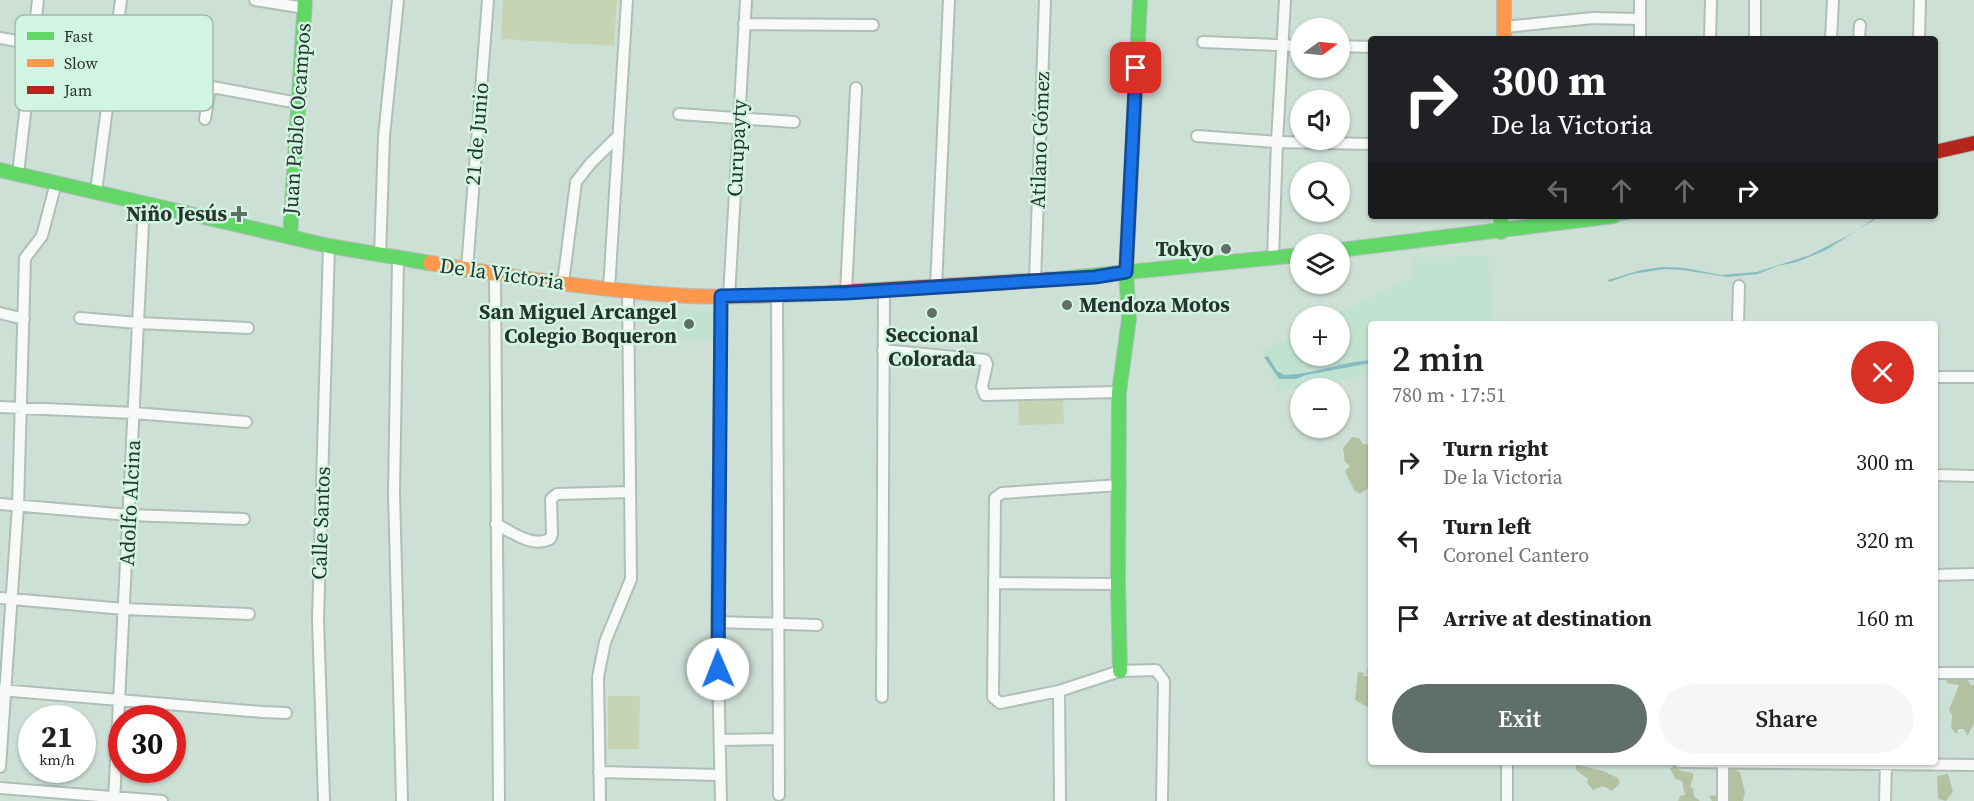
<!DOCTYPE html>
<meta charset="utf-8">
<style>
body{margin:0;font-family:"Source Serif 4",serif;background:#f6f6f6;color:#202124;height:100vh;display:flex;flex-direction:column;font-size:22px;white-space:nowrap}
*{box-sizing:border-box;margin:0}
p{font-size:20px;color:#757577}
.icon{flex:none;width:33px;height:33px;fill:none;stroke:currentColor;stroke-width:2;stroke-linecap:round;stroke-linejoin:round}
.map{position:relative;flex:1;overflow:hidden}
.drawer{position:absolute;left:1368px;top:321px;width:570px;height:444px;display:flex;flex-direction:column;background:#fff;border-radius:6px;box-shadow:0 2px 4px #0004}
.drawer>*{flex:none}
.banner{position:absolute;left:1368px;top:36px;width:570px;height:183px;border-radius:6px;box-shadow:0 2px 4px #0004;background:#202124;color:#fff;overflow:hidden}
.needle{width:39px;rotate:75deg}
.controls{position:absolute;left:1290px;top:18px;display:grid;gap:12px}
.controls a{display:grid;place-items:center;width:60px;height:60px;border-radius:50%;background:#fff;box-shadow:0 2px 4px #0004;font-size:30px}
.speed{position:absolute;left:18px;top:705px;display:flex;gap:12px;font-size:30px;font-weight:700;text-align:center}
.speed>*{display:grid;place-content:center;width:78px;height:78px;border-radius:50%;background:#fff;box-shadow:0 2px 4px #0004;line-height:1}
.speed small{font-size:15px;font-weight:400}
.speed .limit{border:9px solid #d22;background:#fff;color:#111}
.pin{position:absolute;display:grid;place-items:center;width:51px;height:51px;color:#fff;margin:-26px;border-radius:12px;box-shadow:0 3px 9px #0006}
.me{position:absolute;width:66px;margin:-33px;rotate:359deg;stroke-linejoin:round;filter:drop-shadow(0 0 4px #0008)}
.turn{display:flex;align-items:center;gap:21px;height:126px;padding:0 24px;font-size:27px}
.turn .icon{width:78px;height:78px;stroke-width:2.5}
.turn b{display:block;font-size:42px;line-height:51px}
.lanes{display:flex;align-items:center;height:57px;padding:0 24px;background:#0003;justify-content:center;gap:30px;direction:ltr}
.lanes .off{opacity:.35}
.round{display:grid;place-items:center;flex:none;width:63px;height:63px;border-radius:32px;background:#f6f6f6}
.head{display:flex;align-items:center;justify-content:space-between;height:102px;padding:0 24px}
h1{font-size:36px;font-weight:600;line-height:45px}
.cta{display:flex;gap:12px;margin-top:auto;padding:12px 24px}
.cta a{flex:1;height:69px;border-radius:36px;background:#607068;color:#fff;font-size:24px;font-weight:600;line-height:69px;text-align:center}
.cta a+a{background:#f6f6f6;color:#202124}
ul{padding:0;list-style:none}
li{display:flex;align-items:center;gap:18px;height:78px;padding:0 24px}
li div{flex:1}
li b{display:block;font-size:22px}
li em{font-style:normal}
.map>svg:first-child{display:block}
.built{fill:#c1e2d1}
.green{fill:#c7d4b4}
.forest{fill:#b4c1a1}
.water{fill:#87bbbf}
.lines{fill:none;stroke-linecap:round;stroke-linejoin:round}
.stream{stroke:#87bbbf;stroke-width:2}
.street-casing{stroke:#afbeb6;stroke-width:14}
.fast-casing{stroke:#afbeb6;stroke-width:16}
.slow-casing{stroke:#afbeb6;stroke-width:16}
.jam-casing{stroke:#afbeb6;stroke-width:16}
.street{stroke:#f8faf9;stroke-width:10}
.fast{stroke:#63d668;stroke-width:14}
.slow{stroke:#ff974d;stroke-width:14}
.jam{stroke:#b3261e;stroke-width:14}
.route-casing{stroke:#114b97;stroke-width:15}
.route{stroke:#1a73e8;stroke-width:10}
.poi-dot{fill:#607068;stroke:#d2f5e3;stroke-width:2}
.labels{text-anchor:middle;stroke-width:5;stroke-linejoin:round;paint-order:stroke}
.street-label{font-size:21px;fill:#26342d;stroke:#d2f5e3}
.poi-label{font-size:21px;font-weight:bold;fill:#26342d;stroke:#d2f5e3;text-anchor:end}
.key{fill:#d2f5e3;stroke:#9ebbac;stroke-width:1.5}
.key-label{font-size:16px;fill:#26342d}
</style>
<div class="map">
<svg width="1974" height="801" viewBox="0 0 1974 801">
<rect width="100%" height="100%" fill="#cde0d6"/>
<path class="built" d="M1489 256 1492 324H1371V374L1280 392 1262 350 1300 332V356H1340V316H1332L1413 277 1414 257Z
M662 309 717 310 716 339 661 337Z"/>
<path class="green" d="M503 0H617L614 46 501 39Z
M1063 396 1064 424 1019 425 1018 397Z
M608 696H640L639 749H608Z"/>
<path class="forest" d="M1352 437 1359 438 1363 444 1371 445V486L1360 494 1354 490 1345 471 1350 466 1345 462 1343 448Z
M1371 666V709L1355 700 1358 672 1365 673 1362 676H1368L1367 670Z
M1948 669 1961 670 1971 685H1974V724L1967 736 1964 729H1958L1957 734 1951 728 1952 715 1949 710 1959 685 1947 683Z
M1576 765 1603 771 1618 778 1620 783 1612 791 1603 786 1593 790 1587 783 1588 779 1576 770Z
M1674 766 1681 771 1693 773V779L1690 786 1693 789 1694 796 1700 801H1678L1680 796 1685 795 1682 781 1675 779 1670 768Z
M1732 766 1737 771 1740 772 1745 793 1743 801H1712L1709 796 1724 794V769Z
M1948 774 1953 792 1946 801 1938 799 1937 776Z"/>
<path class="water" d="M1884 216 1877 218 1826 250 1797 262 1777 266 1758 274 1727 277 1683 270 1665 269 1632 274 1609 282 1608 280 1641 270 1663 267 1685 268 1721 275 1757 272 1810 255 1855 232 1876 217Z
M1268 356 1277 371 1285 375C1314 374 1342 362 1371 360V363L1306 375 1296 379H1279L1264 357Z"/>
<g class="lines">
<path class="stream" d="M1618 220 1645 216
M406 266 427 270
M1170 274 1209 270
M455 275 467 277"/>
<defs>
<path id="street" d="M255 0 305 8
M1640 0V39
M744 24 873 25
M1505 27 1593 18 1640 19
M0 38 33 44
M1710 39 1711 0
M1755 39V0
M1831 39 1833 0
M1859 39 1860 25
M1919 39 1920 0
M1203 42 1300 46
M1340 46 1369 47
M679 114 794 122
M205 119 210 88 212 87 298 103
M1197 136 1277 142 1371 144
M18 174 38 0
M96 192 121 0
M380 255 384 136 398 0
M398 258 394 492 402 801
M1273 258 1277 142 1285 0
M467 269 488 0
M495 274 499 801
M1035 281 1045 0
M563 283 576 182 590 164 619 135
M936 287 949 0
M609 289 627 0
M846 293 856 88
M777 295 779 795
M729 297 746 0
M0 313 24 319
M80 318 138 323 248 328
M1738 324 1739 286
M883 350 985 360 987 364 982 387 985 395 1119 392
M1935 377H1974
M0 407 134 413 246 422
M1935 475 1974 476
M1120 485 1002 493 995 498 993 697 1000 703 1059 691 1120 671 1156 670 1164 681 1162 801
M0 504 129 515 244 519
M496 524C512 532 532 548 550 539L552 534 551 499 557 494 630 492
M1935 575 1974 574
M994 583 1118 584
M0 598 124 609 249 614
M717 622 817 625
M1935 673H1974
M0 690 262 712 286 713
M1059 691 1060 801
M882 697 884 290
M720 740 779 739
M1679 762 1974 765
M0 767 18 506 25 258 42 236 56 183
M599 772 719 775
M0 788 162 801
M114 801 144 204
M324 801 318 619 329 246
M600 801 598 677 605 642 631 579 628 290
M721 801 717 622 721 296
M1507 801V762
M1723 801V763
M1885 801 1886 763"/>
<path id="fast" d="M0 170 329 246 430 263
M1501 216V232
M290 237 305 0
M1340 250 1614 216
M1057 279 1300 255
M1120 671 1118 584 1119 392 1129 319 1126 272 1140 0"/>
<path id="slow" d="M1504 0V39
M430 263C510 277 591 289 672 295 718 298 764 296 810 294"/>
<path id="jam" d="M1935 152 1974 143
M810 294 1057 279"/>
</defs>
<use href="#street" class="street-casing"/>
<use href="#fast" class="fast-casing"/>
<use href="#slow" class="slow-casing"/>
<use href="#jam" class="jam-casing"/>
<use href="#street" class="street"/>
<use href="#fast" class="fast"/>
<use href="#slow" class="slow"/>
<use href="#jam" class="jam"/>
</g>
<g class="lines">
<defs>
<path id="route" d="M718 669 721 296 846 293 1095 277 1126 272 1136 68"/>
</defs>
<use href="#route" class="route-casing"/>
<use href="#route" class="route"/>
</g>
<g class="poi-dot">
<path d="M236 205h6v6h6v6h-6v6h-6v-6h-6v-6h6z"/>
<circle cx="1226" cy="249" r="6"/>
<circle cx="1067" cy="305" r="6"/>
<circle cx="932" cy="313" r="6"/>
<circle cx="689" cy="324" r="6"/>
</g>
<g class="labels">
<g class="street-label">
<text transform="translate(297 119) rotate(-86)" y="7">Juan Pablo Ocampos</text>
<text transform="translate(477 134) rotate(-85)" y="7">21 de Junio</text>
<text transform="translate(1040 140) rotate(-88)" y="7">Atilano Gómez</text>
<text transform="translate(737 148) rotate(-87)" y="7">Curupayty</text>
<text transform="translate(502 274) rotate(8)" y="7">De la Victoria</text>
<text transform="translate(130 503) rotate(-87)" y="7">Adolfo Alcina</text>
<text transform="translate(321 523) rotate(-88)" y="7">Calle Santos</text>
</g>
<g class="poi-label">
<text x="227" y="221">Niño Jesús</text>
<text x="1214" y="256">Tokyo</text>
<text x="1079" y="312" text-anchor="start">Mendoza Motos</text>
<text x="677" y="319">San Miguel Arcangel<tspan x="677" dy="24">Colegio Boqueron</tspan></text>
<text x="932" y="342" text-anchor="middle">Seccional<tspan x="932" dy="24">Colorada</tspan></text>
</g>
</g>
<rect x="15" y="15" width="198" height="96" rx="9" class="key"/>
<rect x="27" y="32" width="27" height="8" fill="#63d668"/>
<rect x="27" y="59" width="27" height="8" fill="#ff974d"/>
<rect x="27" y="86" width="27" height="8" fill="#b3261e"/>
<g class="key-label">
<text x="64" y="42">Fast</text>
<text x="64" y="69">Slow</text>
<text x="64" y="96">Jam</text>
</g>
</svg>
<div class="controls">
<a><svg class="needle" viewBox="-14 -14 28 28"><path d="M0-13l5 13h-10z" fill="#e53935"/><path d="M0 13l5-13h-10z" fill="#757577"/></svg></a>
<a><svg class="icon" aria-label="sound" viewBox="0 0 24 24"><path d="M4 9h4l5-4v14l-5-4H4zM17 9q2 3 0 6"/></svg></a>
<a><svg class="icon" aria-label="search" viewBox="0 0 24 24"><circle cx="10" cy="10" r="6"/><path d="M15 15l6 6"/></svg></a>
<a><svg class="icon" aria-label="layers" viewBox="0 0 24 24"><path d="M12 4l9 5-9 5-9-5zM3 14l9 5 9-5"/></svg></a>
<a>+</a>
<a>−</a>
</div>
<div class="speed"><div>21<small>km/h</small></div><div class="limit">30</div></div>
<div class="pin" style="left:1136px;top:68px;background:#d93025"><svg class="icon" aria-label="arrive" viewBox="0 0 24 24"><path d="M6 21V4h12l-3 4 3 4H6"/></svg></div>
<svg class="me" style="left:718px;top:669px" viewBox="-20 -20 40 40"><circle r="19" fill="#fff"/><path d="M0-13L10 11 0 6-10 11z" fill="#1a73e8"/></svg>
<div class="banner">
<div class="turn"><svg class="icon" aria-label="right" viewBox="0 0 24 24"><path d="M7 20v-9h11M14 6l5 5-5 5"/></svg><div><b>300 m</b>De la Victoria</div></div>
<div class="lanes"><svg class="icon off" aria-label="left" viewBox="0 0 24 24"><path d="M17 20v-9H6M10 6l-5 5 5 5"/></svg><svg class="icon off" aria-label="ahead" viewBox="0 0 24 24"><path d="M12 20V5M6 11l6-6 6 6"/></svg><svg class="icon off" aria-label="ahead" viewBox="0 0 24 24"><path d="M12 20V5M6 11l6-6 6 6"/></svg><svg class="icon" aria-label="right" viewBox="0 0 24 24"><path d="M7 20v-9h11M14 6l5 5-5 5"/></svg></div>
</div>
<section class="drawer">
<div class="head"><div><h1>2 min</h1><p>780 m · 17:51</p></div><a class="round" style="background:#d93025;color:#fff"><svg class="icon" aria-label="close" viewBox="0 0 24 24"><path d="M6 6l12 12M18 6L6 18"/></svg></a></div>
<ul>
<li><svg class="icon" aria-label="right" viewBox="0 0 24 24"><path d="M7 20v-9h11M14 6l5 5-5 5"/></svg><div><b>Turn right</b><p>De la Victoria</p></div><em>300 m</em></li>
<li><svg class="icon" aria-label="left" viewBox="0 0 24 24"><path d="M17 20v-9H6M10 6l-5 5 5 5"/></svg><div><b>Turn left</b><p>Coronel Cantero</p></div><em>320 m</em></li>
<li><svg class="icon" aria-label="arrive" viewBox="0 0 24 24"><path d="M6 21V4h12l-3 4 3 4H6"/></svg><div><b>Arrive at destination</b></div><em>160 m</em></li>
</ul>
<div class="cta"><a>Exit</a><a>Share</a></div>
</section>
</div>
